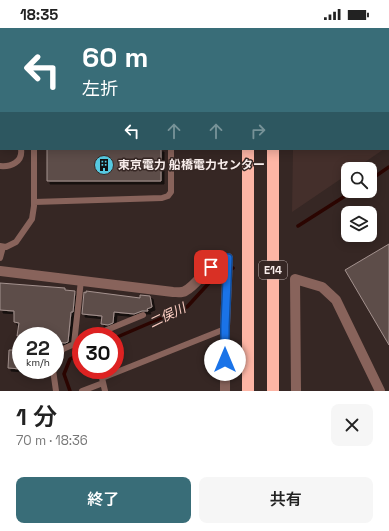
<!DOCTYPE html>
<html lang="ja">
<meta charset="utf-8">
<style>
body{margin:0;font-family:"Space Grotesk","Noto Sans JP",sans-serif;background:#f6f6f6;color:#222;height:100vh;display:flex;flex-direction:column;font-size:15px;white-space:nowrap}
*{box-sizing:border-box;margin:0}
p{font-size:13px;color:#767676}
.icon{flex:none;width:22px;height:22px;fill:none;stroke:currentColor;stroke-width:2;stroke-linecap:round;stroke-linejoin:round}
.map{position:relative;height:363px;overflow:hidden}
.drawer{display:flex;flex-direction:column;background:#fff;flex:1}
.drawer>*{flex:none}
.hud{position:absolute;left:0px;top:0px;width:389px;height:122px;box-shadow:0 2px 10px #0003;background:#396d78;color:#fff;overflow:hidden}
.tools{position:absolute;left:341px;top:134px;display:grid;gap:8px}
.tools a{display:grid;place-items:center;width:36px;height:36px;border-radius:8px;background:#fff;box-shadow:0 2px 10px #0003;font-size:20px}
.speed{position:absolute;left:12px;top:299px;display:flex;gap:8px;font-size:20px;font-weight:700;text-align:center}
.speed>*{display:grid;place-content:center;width:52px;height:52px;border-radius:50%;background:#fff;box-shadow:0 2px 10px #0003;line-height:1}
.speed small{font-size:10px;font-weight:400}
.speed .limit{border:6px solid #d22;background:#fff;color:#111}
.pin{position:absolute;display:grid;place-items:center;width:34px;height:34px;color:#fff;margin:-17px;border-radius:8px;box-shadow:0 2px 6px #0006}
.me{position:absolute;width:44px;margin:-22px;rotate:0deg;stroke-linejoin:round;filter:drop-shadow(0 0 3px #0008)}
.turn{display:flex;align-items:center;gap:14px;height:84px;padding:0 16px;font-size:18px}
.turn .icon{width:52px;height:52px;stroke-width:2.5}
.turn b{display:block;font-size:28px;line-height:34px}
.lanes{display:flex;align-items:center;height:38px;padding:0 16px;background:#0003;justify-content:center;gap:20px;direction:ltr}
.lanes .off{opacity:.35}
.round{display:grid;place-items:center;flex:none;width:42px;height:42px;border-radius:8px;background:#f6f6f6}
.summary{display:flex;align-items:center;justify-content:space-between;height:68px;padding:0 16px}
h1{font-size:24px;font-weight:600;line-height:30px}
.cta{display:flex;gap:8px;margin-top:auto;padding:8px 16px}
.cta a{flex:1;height:46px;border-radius:8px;background:#396d78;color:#fff;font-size:16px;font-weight:600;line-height:46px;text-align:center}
.cta a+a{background:#f6f6f6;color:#222}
.status{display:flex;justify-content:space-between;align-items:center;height:28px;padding:0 20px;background:#fff;direction:ltr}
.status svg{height:11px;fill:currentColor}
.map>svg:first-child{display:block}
.built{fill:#442f2b}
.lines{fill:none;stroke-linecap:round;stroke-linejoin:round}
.stream{stroke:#2b0501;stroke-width:3.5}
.building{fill:#5d4d4a;stroke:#a4928e;filter:url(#shadow)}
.service{stroke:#88635b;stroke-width:6}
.minor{stroke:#88635b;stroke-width:10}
.motorway{stroke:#fdb5a5;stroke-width:12}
.route-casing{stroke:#114b97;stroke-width:10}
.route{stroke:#1a73e8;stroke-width:7}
.labels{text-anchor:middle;stroke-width:3;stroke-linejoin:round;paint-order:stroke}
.shield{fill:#362724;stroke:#beb2af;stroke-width:1}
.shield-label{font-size:11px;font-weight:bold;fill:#f8edeb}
.poi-label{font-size:12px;font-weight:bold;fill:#f8edeb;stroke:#362724;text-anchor:start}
.water-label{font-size:13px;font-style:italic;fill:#fecfc4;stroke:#362724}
</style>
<div class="status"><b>18:35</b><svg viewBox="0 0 49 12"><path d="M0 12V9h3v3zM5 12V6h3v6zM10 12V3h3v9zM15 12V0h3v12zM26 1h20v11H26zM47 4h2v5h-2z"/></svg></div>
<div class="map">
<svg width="389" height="363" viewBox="0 0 389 363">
<defs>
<filter id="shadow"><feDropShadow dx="3" dy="3" stdDeviation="0" flood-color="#0009"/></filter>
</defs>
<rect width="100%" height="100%" fill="#362724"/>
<path class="built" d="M295 0H389V118L388 119V1Z
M293 121H384L355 141H348V146L292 184Z"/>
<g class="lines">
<path class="stream" d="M370 152 389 139
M298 198 353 163
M115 310 187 279 209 255 233 240
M70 363 64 346 70 331 81 326"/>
</g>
<path class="building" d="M47 121H161V153H47Z
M389 216V317L345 242Z
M0 255 65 260V262L75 263 73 284H71L68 314 65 315 55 314 56 308H17L19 295 14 294V283L0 282Z
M86 263 140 270V267L150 268 152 279 147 281 148 283H142L134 286 114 284 113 295 108 297 101 296 102 288 82 286 84 264 86 265Z
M9 322H21V341L8 340Z"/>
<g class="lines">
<path class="service" d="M32 0V1
M67 0V1
M139 0V1
M172 0V1
M0 105H1
M0 138C11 139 23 134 21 121
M34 174 162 170 168 168 171 164V121
M0 218 6 219 16 214 32 191 34 178V121
M0 230 3 219
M92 308 143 287
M74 316 81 252
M55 332 63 321 81 313
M53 342 56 363
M82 363 103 355
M105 363 102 350 225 301"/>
<path class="minor" d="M0 243 173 264C177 264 182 265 185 263 199 256 208 234 226 230H228L225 298V363
M296 363 295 251 322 259 336 272 380 363"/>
<path class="motorway" d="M248 0V1
M273 0V1
M273 121V363
M248 363V121"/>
</g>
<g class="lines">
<defs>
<path id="route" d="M211 239 222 231 226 230H228L225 298V332"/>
</defs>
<use href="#route" class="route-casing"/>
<use href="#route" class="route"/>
</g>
<defs>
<symbol id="building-disc" viewBox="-11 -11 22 22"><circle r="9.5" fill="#56c9e1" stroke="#362724"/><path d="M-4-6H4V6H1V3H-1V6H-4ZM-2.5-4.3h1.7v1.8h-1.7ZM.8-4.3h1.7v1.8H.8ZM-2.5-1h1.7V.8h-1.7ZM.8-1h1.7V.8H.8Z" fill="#111"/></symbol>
</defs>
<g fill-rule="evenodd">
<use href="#building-disc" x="93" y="126" width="22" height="22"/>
</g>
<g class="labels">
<rect class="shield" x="259" y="233" width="28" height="18" rx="3"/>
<g class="shield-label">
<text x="273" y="246">E14</text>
</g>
<g class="poi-label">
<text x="118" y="141">東京電力 船橋電力センター</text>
</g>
<g class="water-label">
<text transform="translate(167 287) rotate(-26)" y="5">二俣川</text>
</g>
</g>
</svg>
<div class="tools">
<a><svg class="icon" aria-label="search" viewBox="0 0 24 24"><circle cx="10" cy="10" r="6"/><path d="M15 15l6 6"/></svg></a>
<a><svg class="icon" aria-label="layers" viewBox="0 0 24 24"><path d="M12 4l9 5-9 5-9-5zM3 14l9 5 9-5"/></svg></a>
</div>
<div class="speed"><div>22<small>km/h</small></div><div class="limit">30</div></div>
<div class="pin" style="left:211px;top:239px;background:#d93025"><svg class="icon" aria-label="arrive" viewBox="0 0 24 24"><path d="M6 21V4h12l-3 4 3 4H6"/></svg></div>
<svg class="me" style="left:225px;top:332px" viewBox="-20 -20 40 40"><circle r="19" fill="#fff"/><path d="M0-13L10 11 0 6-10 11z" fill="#1a73e8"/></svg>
<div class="hud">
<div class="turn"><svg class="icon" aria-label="left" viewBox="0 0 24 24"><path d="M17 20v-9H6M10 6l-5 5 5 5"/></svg><div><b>60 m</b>左折</div></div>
<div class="lanes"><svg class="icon" aria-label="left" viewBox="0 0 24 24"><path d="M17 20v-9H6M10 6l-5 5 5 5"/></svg><svg class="icon off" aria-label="ahead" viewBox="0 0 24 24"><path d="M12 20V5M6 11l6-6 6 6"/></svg><svg class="icon off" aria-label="ahead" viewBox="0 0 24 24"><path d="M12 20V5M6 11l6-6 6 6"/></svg><svg class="icon off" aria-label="right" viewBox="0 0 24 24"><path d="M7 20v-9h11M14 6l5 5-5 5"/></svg></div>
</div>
</div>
<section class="drawer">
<div class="summary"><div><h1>1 分</h1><p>70 m · 18:36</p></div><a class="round"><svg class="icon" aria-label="close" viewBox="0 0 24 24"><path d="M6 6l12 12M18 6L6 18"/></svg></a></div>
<div class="cta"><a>終了</a><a>共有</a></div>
</section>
